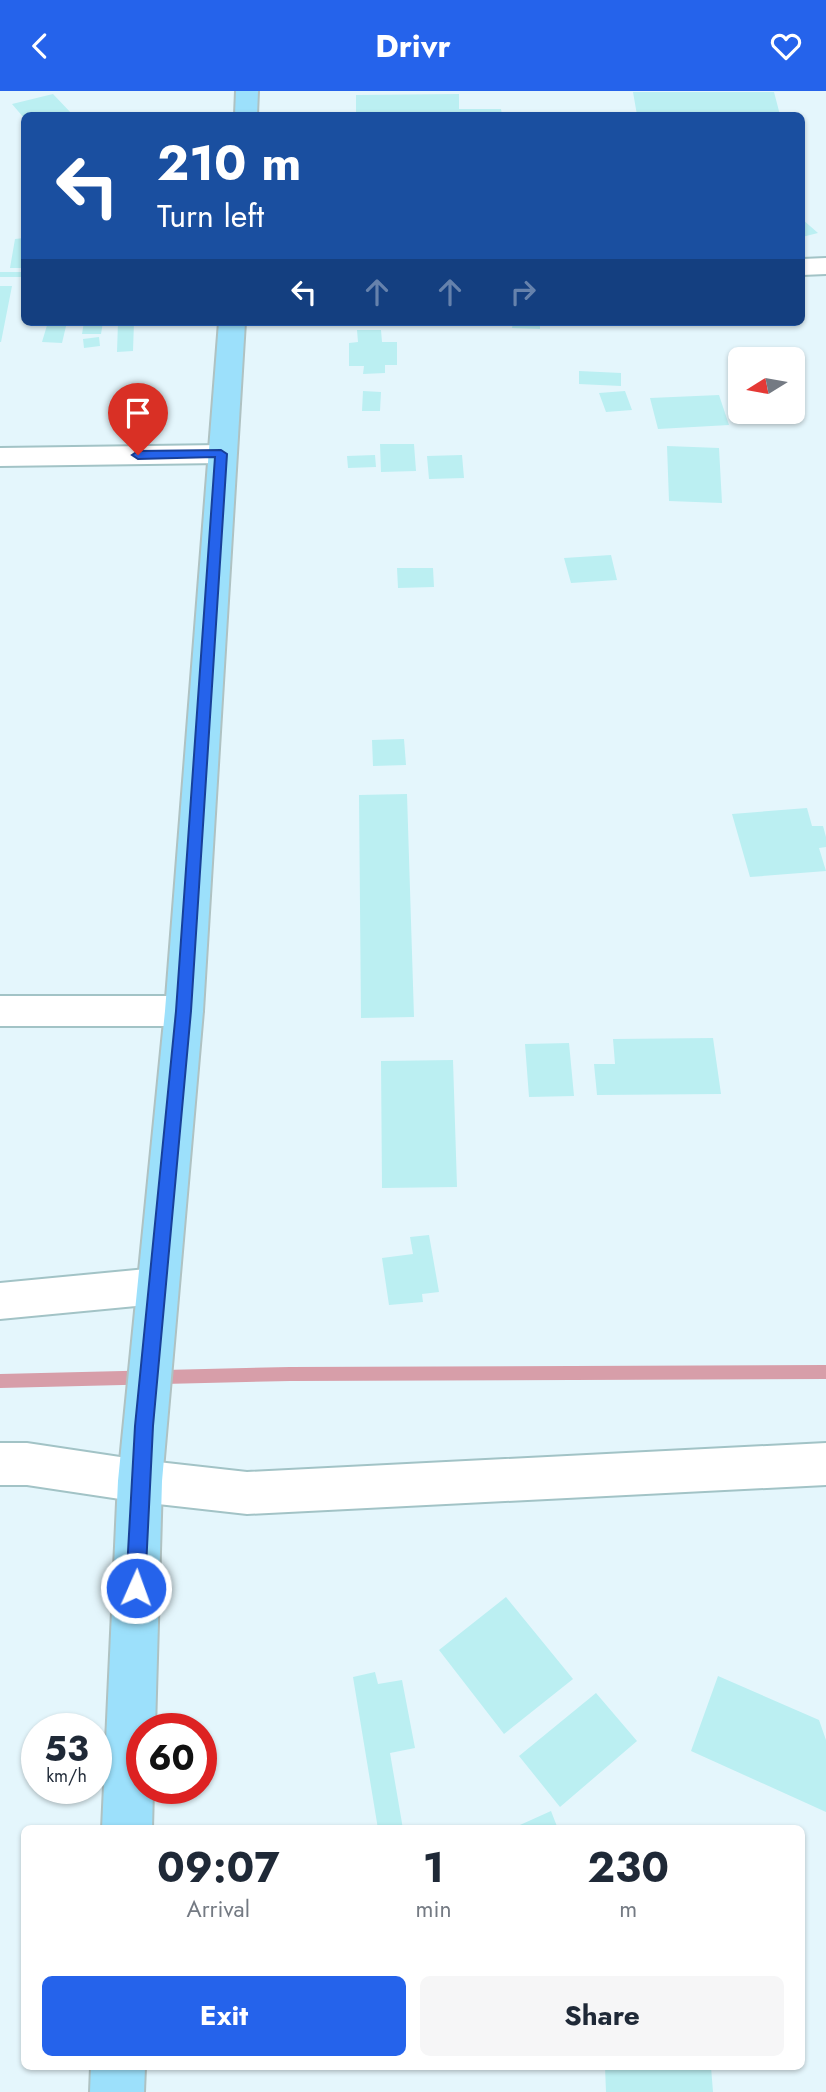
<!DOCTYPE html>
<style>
body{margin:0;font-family:Jost,sans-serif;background:#f6f6f7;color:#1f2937;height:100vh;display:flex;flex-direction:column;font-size:26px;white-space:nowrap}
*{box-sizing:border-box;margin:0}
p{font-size:23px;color:#747a83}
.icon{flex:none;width:38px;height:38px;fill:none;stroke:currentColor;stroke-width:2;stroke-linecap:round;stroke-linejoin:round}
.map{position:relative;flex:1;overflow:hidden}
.sheet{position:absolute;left:21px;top:1734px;width:784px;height:245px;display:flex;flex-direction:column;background:#fff;border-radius:10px;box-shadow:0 2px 5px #0004}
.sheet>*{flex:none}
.guide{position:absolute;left:21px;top:21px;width:784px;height:214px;border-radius:10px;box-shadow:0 2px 5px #0004;background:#1a4fa0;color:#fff;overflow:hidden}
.needle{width:46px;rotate:259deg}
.tools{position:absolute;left:728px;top:256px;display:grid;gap:14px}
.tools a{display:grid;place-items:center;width:77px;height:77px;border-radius:10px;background:#fff;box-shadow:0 2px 5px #0004;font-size:35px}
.speed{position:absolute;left:21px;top:1622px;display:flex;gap:14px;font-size:35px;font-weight:700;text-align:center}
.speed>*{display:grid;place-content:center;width:91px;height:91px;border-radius:50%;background:#fff;box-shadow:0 2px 5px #0004;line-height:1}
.speed small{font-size:18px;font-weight:400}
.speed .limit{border:10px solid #d22;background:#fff;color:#111}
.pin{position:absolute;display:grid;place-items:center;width:60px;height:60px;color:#fff;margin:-72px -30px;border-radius:50% 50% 50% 0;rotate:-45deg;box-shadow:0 0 7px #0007}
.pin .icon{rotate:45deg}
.me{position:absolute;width:77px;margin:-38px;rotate:2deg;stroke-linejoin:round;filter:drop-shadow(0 0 5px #0008)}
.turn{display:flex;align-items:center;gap:24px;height:147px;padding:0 21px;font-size:32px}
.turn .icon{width:91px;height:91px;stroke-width:2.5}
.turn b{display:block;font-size:49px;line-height:60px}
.lanes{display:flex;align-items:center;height:66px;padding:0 21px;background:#0003;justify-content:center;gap:35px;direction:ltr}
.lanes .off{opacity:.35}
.eta{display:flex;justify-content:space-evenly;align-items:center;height:119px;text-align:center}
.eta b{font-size:42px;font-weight:700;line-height:49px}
.cta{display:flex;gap:14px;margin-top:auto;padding:14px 21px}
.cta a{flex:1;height:80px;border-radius:10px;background:#2563eb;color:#fff;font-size:28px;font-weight:700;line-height:80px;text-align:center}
.cta a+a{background:#f6f6f7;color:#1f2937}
header{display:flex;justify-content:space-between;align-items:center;height:91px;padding:0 21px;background:#2563eb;color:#fff;font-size:32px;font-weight:700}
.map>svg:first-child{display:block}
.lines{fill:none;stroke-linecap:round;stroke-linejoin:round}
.stream{fill:#d79ea9;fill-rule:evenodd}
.building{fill:#bbeff2}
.minor-casing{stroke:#a2c3c6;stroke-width:4}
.tertiary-casing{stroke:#a2c3c6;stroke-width:4}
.primary-casing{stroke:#afc2c2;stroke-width:4}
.minor{fill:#fff;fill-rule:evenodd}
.tertiary{fill:#fff;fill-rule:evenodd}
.primary{fill:#9ce0fb;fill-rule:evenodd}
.route{fill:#2563eb;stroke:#184099;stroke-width:2}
</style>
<header><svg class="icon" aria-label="back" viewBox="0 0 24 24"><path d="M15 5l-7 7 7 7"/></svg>Drivr<svg class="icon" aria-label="heart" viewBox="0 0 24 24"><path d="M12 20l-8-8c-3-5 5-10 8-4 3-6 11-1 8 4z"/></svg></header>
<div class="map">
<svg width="826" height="2001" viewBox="0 0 826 2001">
<rect width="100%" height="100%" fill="#e4f6fc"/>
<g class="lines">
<path class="stream" d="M826 1274V1288L290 1290 0 1297V1283L290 1276Z"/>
</g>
<path class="building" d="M633 1H774L780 24H637Z
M53 3 73 24H24V27L12 13Z
M459 3V18H501L502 24H356V4Z
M802 128 818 142 802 146Z
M24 147V177H10L15 148Z
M0 181H24V186H0Z
M0 195H12L1 251H0Z
M48 231H67L62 252 42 251Z
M84 231H103L101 243H82Z
M118 231H134L133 260 117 261Z
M513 231H540V238L512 237Z
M357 239H381L382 251H397V274H385V282L363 283 364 275H349V252L358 251Z
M99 246 100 255 84 257 83 248Z
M579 280 621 282V295L579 293Z
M363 300 381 301 380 320H362Z
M625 300 632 319 606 321 599 302Z
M719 304 729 334 658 338 650 307Z
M380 353H414L416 380 381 381Z
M667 355 719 357 722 412 669 410Z
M375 364 376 376 348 377 347 365Z
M462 364 464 387 429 388 427 365Z
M611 464 617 489 571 492 564 467Z
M397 477H433L434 496 398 497Z
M404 648 406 674 373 675 372 649Z
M407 703 414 926 361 927 359 704Z
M807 717 812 735H823L826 746V756L819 757 826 780 750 786 732 723Z
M713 947 721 1003 597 1004 594 973H615L613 948Z
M569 952 574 1005 529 1006 525 953Z
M453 969 457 1096 382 1097 381 970Z
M429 1144 439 1201 422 1203 423 1211 389 1214 382 1167 413 1163 410 1146Z
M506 1506 573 1588 504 1643 439 1559Z
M375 1581 378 1593 402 1589 415 1657 390 1662 403 1738H378L353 1586Z
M718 1585 819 1629 826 1649V1721L691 1660Z
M596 1602 637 1650 560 1716 519 1665Z
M551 1720 558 1738H511Z
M605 1976H711L713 2001H606Z"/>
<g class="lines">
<defs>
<path id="minor" d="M826 167V183L802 184V168Z
M0 905H184L197 910 203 920 197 930 184 935H0Z
M157 1177 172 1182 178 1195 172 1208 157 1213 0 1228V1192Z
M0 1352H27L140 1369 156 1375 162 1390 156 1405 140 1411 27 1394H0Z"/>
<path id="tertiary" d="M221 354 231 357 235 363 231 369 221 372 0 375V357Z
M826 1352V1394L247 1423 140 1411 124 1405 118 1390 124 1375 140 1369 247 1381Z"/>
<path id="primary" d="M236 0H258L257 24H235Z
M219 231H245L203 920 162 1390 155 1638H142V1698H153L152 1738H102L118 1390 165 920Z
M91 1976H145L144 2001H90Z"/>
</defs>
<use href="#minor" class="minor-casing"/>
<use href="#tertiary" class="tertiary-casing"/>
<use href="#primary" class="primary-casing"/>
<use href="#minor" class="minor"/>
<use href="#tertiary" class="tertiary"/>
<use href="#primary" class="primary"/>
</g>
<path class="route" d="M221 359 227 363 191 920 153 1335 145 1497 143 1504 136 1507 129 1504 126 1497 135 1335 176 920 215 366 138 368 132 364 138 360Z"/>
</svg>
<div class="tools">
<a><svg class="needle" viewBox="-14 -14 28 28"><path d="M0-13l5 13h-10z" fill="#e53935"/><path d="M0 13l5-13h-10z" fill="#747a83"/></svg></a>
</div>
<div class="speed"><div>53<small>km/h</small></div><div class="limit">60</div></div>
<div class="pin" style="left:138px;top:364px;background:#d93025"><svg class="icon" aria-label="arrive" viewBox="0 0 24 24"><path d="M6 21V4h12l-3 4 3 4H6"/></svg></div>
<svg class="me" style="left:136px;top:1497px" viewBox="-20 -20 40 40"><circle r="17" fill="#2563eb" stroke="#fff" stroke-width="3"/><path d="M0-11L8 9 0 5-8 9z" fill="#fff"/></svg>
<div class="guide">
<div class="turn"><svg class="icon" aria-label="left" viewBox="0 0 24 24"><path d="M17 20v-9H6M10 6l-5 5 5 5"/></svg><div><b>210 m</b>Turn left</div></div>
<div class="lanes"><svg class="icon" aria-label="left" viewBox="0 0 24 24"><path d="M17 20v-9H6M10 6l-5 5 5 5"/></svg><svg class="icon off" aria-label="ahead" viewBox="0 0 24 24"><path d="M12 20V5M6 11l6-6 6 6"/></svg><svg class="icon off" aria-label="ahead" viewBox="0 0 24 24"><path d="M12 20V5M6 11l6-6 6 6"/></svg><svg class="icon off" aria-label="right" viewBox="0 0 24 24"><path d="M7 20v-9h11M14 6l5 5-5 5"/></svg></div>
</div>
<section class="sheet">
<div class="eta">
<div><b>09:07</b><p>Arrival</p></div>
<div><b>1</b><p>min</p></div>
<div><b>230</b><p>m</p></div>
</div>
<div class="cta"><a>Exit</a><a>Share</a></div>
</section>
</div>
